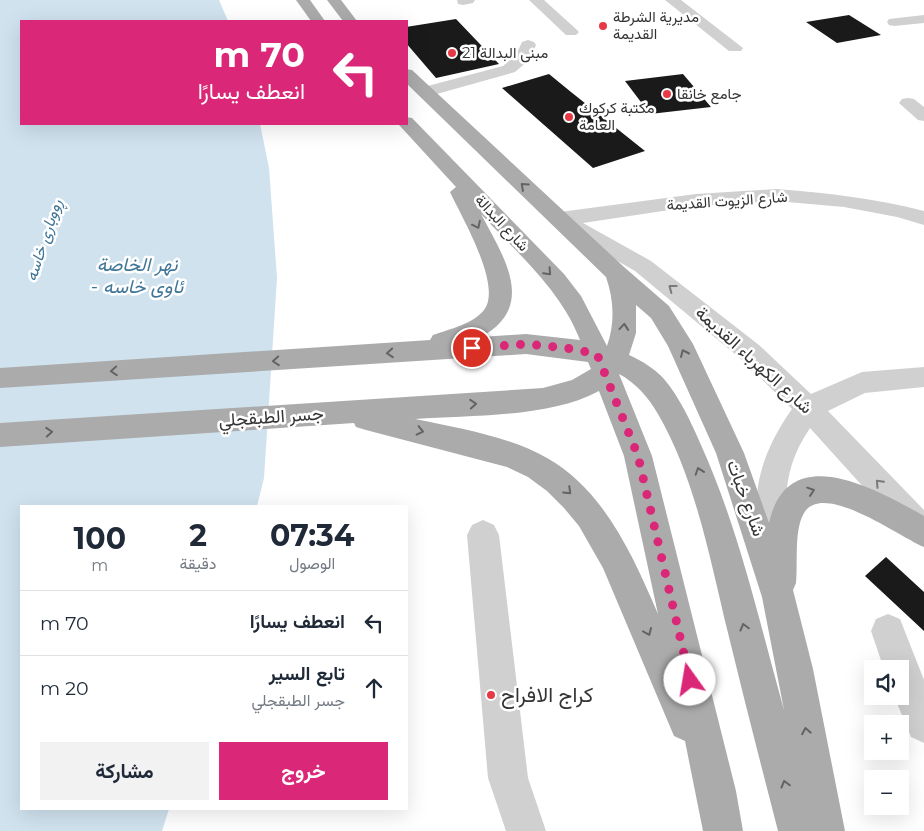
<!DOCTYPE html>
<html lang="ar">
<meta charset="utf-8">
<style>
body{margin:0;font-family:Montserrat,Vazirmatn,sans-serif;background:#f2f2f3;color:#1f2937;direction:rtl;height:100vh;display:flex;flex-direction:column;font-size:19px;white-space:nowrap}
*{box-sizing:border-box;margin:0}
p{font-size:16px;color:#747a83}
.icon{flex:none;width:28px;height:28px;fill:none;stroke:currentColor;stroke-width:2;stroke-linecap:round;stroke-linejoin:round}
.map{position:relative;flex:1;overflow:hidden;direction:ltr}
.panel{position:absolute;left:20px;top:505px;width:388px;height:305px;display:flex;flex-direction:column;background:#fff;border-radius:0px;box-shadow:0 5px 20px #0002;direction:rtl}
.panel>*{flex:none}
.top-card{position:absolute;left:20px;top:20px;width:388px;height:105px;border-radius:0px;box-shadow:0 5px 20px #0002;direction:rtl;background:#db2777;color:#fff;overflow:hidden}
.buttons{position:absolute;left:864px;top:660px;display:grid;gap:10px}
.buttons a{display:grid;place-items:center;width:45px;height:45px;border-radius:0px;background:#fff;box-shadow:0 5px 20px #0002;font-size:25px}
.pin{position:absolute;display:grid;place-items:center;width:42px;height:42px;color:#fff;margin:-21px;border:2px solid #fff;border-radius:50%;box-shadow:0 1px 5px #0007}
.me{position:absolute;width:55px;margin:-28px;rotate:347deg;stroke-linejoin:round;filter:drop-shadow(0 0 4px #0008)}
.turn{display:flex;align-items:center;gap:18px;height:105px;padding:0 20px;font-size:22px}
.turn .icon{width:65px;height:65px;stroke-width:2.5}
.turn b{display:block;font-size:35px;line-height:42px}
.eta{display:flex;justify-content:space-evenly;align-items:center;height:85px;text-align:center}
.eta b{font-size:30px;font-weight:700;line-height:35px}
.action{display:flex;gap:10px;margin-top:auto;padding:10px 20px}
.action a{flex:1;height:58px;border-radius:0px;background:#db2777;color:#fff;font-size:20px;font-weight:700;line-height:58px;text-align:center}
.action a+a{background:#f2f2f3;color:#1f2937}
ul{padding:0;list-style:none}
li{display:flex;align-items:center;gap:15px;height:65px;padding:0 20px;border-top:1px solid #e0e1e3}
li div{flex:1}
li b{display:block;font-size:19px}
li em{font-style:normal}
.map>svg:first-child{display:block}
.water{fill:#cfe2ee}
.building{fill:#1a1a1a}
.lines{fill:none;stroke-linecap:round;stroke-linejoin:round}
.minor{fill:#d0d0d0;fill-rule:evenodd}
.major{fill:#ababab;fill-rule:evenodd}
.oneway{stroke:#636363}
.oneway2{stroke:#7a7a7a}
.route{stroke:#db2777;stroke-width:9;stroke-dasharray:0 16.2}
.poi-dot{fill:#e63946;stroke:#fff;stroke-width:2}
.labels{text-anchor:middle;stroke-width:5;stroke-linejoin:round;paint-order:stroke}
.far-poi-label{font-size:15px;fill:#333;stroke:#fff;text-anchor:start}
.far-street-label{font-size:15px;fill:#333;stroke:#fff}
.far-water-label{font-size:16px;font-style:italic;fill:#3f7597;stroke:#fff}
.street-label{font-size:18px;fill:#333;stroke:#fff}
.water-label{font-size:19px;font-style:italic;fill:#3f7597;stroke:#fff}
.near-poi-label{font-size:21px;fill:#333;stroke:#fff;text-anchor:start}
</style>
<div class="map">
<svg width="924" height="831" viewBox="0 0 924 831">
<rect width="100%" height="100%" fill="#fff"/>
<path class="water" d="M0 0H219L228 21H21V124H260L269 168 277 278 264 478 257 506H21V809H169L162 831H0Z"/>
<path class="building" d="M849 15 881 35 837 43 806 22Z
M456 19 499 64 436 78 406 43V27Z
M549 74 571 92 645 151 593 168 502 88Z
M683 74 711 107 650 114 625 81Z
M886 557 924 592V631L865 576Z"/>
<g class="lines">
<path class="minor" d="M457 0H475L473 3 463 5 458 4Z
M529 0H544L576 29 579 32 576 35H566Z
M665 0H681L743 48 741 51H729Z
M924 15V23L894 26 889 25 887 22 889 19Z
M528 40 534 42 536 45 529 60 515 72 426 97 420 96 417 92 420 88 503 66 516 55 522 42Z
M908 98 914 99 924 107V121L918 120 899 103 902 99Z
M776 189C826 193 875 198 924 211V225L897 217 844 207 776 201 696 206 583 223 651 261 759 345 811 394 862 372 924 367V387L865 393 828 411 924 510V547L913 542 810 428C791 456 784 483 787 517 788 535 794 549 786 566L775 570 764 566C758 553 758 542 757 528 753 481 765 448 792 409L741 359 635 271 553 224 549 219 553 214 560 212 696 194Z
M483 520 494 525 499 535 528 778 546 831H506L488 778 467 535 472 525Z
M888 614 900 619 924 680V743L911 737 894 696H900V669H884L871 631 876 619Z"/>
<path class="major" d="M296 0H310L325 21H311Z
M327 0H341L357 21H343Z
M406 69 412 70 624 267 669 306 693 344 744 453 769 523C788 438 877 490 924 516V547C899 537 820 478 803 515 794 532 798 564 796 583L793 590 813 669 845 831H778C761 765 744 699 728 633 710 560 696 480 658 414 648 397 636 383 619 374L652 456 736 791 743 831H703L685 741 674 736 603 568 579 526 564 508 547 491 528 477 507 467 366 430 356 427 354 423 0 447V423L543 388 572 380 591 369 588 362 526 354 0 388V368L430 340 433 335C450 329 473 324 484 310 503 286 461 216 450 192L456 187 400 126 398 124H406V117L412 118 564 274 581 296 607 346C615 323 614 300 606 277L406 83ZM481 214C517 253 561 290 580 340L526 334 481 337C538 306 503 256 481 214ZM636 305 651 318 668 346 716 453 762 597 784 710C759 621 739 529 701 445 691 422 680 398 664 379 654 368 642 361 629 355L636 333ZM599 391 624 456 658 614C633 556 604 490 547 458 508 436 458 428 415 419 471 415 549 418 599 391Z"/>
</g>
<defs><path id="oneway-chevron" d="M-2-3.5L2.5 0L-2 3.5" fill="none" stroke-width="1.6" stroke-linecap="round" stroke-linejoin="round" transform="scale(1.25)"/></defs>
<g class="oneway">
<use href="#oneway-chevron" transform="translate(524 186) rotate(-138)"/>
<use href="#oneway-chevron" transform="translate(477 225) rotate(64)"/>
<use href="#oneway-chevron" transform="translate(548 272) rotate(47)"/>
<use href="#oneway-chevron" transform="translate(624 327) rotate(-85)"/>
<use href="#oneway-chevron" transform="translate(390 353) rotate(176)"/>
<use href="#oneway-chevron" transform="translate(684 353) rotate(-114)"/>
<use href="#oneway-chevron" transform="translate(276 361) rotate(176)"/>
<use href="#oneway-chevron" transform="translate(114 371) rotate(176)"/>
<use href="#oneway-chevron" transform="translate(473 404) rotate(-4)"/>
<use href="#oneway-chevron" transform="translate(420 431) rotate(13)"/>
<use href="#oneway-chevron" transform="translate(49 432) rotate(-4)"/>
<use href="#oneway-chevron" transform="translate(699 471) rotate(-109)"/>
<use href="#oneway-chevron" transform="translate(568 491) rotate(44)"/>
<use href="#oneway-chevron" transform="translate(811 491) rotate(-18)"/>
<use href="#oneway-chevron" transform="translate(744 627) rotate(-105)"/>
<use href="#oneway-chevron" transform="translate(648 632) rotate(67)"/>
<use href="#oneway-chevron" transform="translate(806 731) rotate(-100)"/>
<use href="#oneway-chevron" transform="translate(785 784) rotate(-105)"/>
</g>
<g class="oneway2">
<use href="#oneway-chevron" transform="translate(672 288) rotate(-143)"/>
<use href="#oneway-chevron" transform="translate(879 483) rotate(-133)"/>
</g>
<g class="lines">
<path class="route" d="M472 348 526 344 566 348 597 354 638 456 690 680"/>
</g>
<g class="poi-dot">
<circle cx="603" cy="26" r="5"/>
<circle cx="452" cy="53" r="5"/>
<circle cx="667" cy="94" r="5"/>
<circle cx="569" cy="117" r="5"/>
<circle cx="491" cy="695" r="5"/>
</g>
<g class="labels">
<g class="far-poi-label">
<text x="613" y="22">مديرية الشرطة<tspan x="613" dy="17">القديمة</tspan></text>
<text x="462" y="58">مبنى البدالة 21</text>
<text x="677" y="99">جامع خانقا</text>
<text x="579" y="113">مكتبة كركوك<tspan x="579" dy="17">العامة</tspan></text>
</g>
<g class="far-street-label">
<text transform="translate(727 201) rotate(-4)" y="5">شارع الزيوت القديمة</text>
<text transform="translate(502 223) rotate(47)" y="5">شارع البدالة</text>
</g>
<g class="far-water-label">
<text transform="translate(43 240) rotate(-72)" y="6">ڕووباری خاسە</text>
</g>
<g class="street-label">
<text transform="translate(754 360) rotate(42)" y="6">شارع الكهرباء القديمة</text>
<text transform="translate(271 417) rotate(-4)" y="6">جسر الطبقجلي</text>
<text transform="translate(746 498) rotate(70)" y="6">شارع خبات</text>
</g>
<g class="water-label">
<text x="137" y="271">نهر الخاصة<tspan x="137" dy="22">- ئاوی خاسە</tspan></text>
</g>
<g class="near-poi-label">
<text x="501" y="702">كراج الافراح</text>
</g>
</g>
</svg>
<div class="buttons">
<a><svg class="icon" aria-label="sound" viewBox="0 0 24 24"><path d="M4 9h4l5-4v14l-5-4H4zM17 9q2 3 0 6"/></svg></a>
<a>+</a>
<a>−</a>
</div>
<div class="pin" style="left:472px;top:348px;background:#d93025"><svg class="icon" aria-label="arrive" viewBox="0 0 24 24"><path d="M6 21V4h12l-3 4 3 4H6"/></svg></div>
<svg class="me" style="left:690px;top:680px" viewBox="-20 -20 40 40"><circle r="19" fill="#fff"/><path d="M0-13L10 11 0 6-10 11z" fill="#db2777"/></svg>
<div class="top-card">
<div class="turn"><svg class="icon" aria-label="left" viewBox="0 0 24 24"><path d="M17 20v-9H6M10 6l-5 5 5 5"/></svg><div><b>70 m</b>انعطف يسارًا</div></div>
</div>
<section class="panel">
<div class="eta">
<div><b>07:34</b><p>الوصول</p></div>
<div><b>2</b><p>دقيقة</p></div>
<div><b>100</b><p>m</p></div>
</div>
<ul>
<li><svg class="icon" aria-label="left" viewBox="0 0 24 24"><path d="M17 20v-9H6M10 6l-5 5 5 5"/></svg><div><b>انعطف يسارًا</b></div><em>70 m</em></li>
<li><svg class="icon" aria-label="ahead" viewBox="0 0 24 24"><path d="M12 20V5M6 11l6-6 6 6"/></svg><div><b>تابع السير</b><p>جسر الطبقجلي</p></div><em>20 m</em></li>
</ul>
<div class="action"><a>خروج</a><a>مشاركة</a></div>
</section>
</div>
